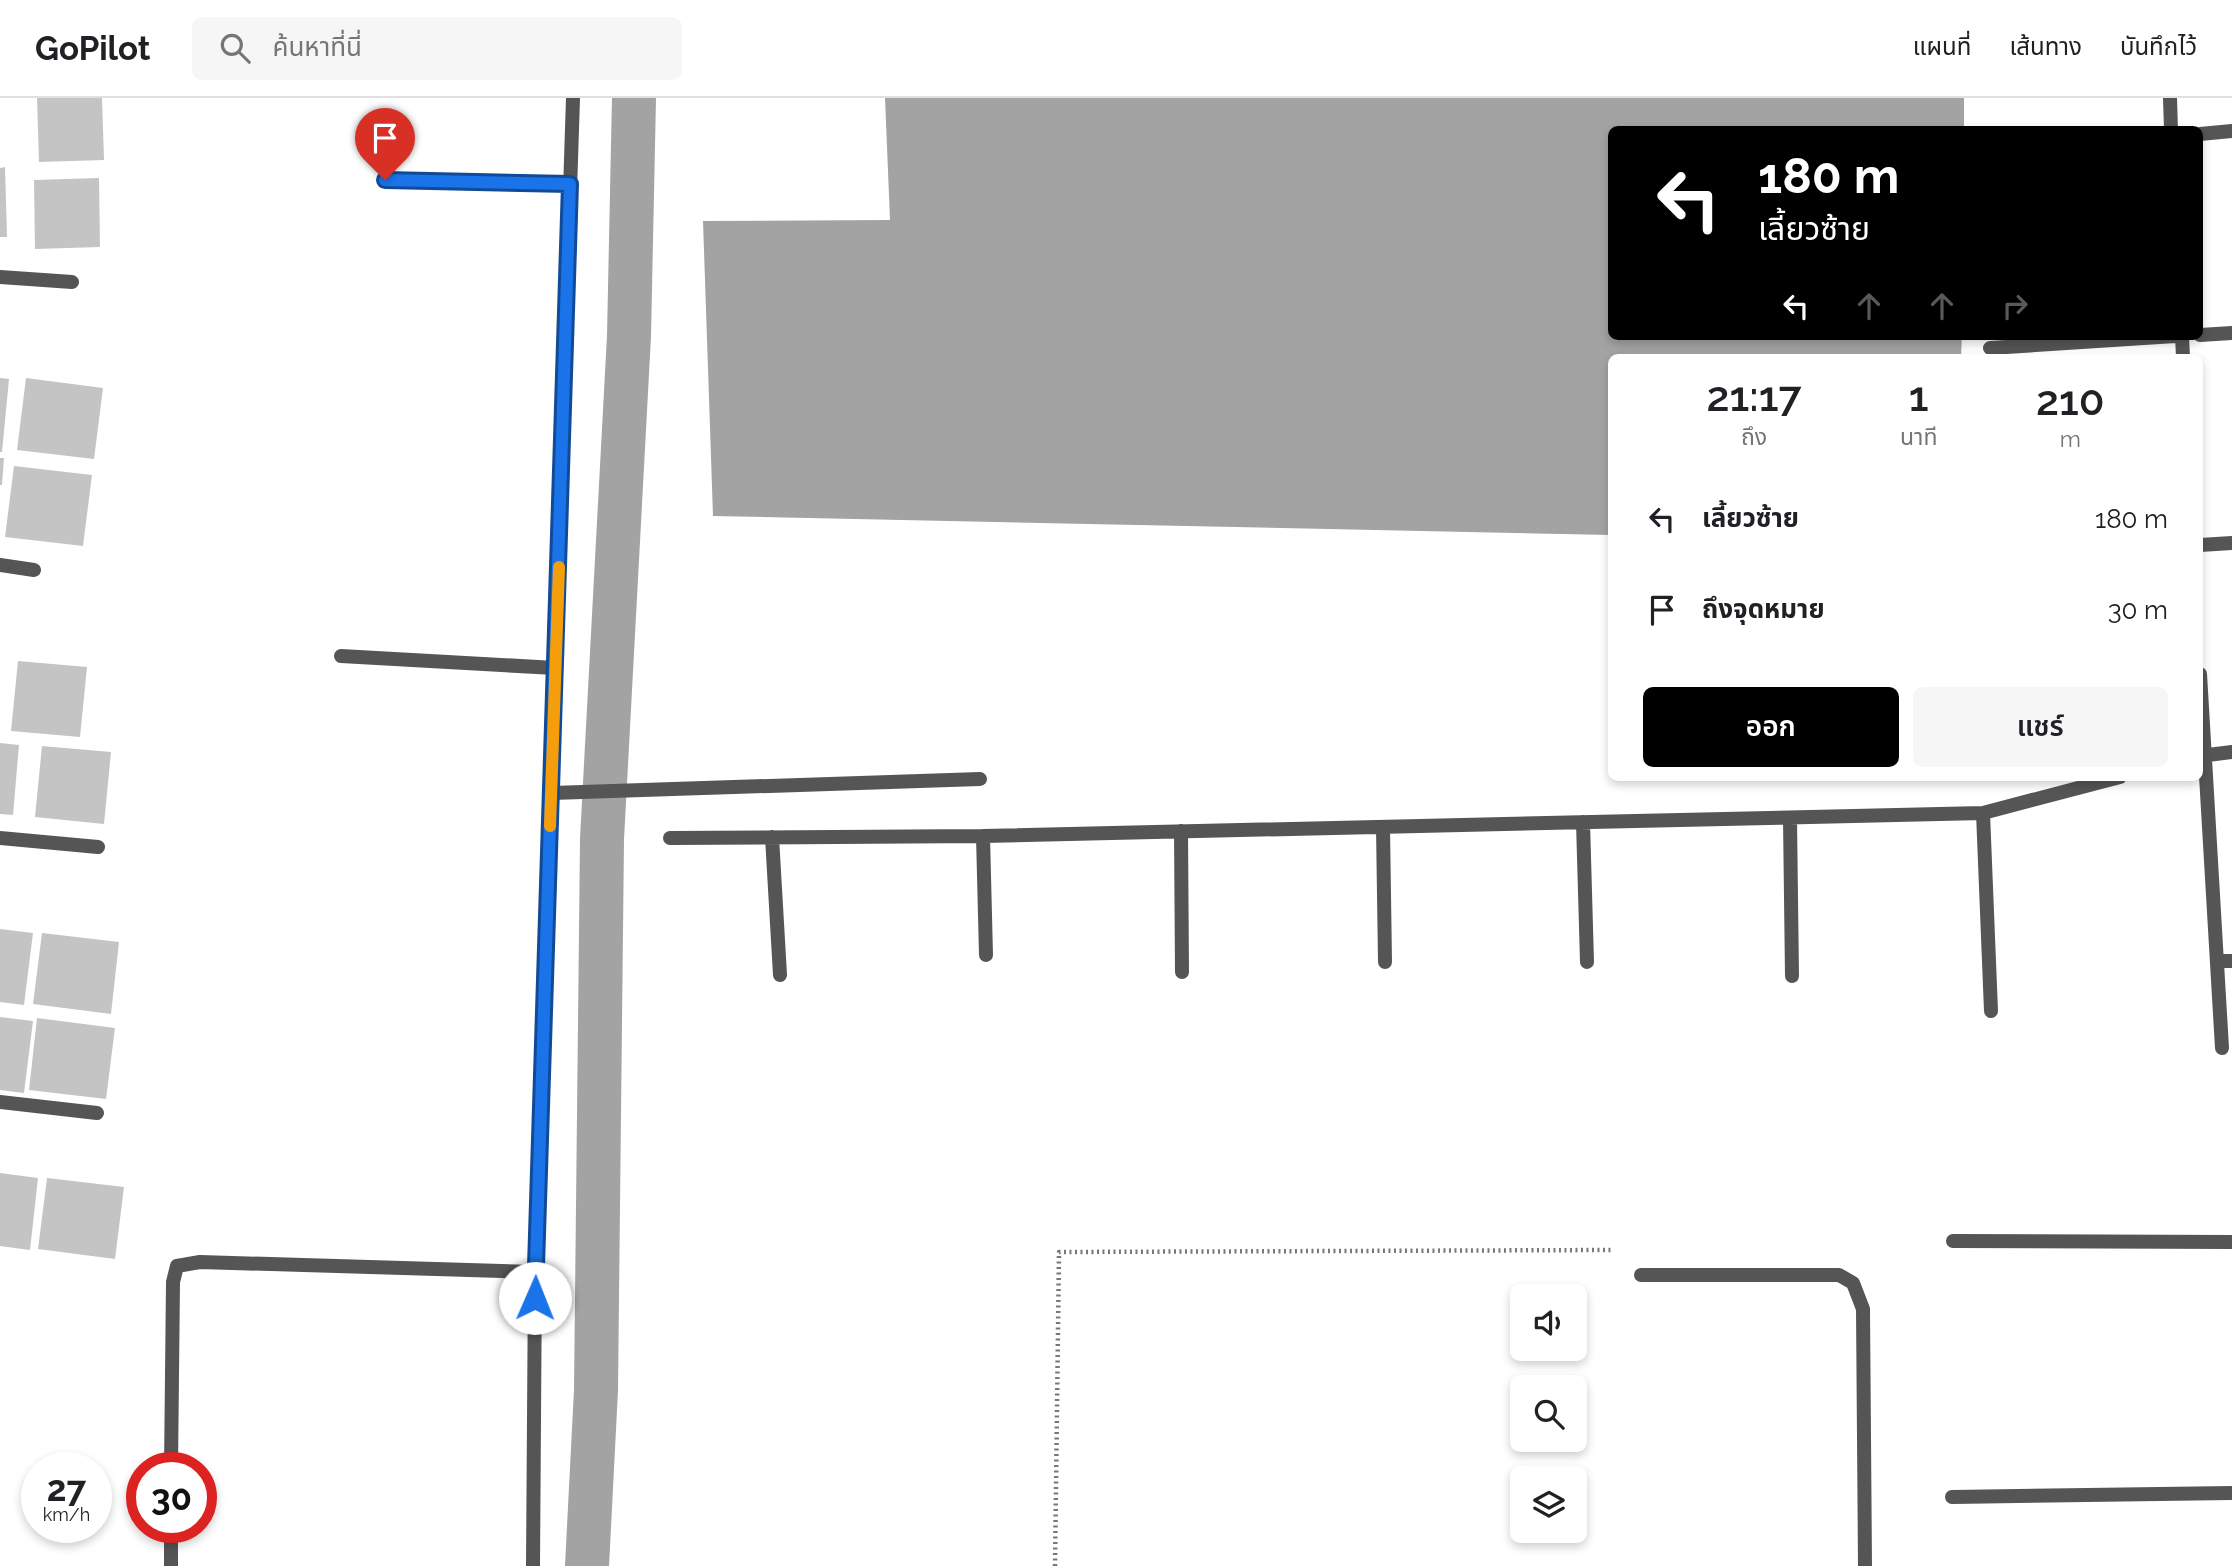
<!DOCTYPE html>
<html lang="th">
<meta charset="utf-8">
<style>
body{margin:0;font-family:Raleway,"Noto Sans Thai",sans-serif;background:#f6f6f6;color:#202124;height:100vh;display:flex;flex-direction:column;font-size:26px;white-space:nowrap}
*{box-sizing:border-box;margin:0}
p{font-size:23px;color:#757577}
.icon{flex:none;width:38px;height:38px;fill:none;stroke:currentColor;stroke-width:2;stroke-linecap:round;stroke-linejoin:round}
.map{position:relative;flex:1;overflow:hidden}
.side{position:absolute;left:1608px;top:256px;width:595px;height:427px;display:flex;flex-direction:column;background:#fff;border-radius:10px;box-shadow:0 4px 10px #0003}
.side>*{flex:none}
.guide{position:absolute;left:1608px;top:28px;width:595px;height:214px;border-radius:10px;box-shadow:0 4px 10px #0003;background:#000;color:#fff;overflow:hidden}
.buttons{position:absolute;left:1510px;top:1186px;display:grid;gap:14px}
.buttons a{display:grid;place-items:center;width:77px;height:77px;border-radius:10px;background:#fff;box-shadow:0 4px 10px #0003;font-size:35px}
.speed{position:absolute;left:21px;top:1354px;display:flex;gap:14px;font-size:35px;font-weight:700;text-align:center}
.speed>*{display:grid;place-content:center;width:91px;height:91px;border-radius:50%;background:#fff;box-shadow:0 4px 10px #0003;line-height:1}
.speed small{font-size:18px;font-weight:400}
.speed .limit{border:10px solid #d22;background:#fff;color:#111}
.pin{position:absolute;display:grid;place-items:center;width:60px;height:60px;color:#fff;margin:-72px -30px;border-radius:50% 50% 50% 0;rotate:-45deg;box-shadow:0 0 7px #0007}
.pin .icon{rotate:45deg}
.me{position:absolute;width:77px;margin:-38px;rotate:1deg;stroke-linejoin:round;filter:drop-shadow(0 0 5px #0008)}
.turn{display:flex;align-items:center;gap:24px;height:147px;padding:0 35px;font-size:32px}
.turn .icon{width:91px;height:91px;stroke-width:2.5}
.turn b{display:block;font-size:49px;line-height:60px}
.lanes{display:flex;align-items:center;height:66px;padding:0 35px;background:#0003;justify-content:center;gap:35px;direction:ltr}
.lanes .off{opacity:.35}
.eta{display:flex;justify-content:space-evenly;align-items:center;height:119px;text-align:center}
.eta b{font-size:42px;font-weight:600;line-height:49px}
.button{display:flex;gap:14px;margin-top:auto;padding:14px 35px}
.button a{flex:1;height:80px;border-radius:10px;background:#000;color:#fff;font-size:28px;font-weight:600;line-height:80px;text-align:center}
.button a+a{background:#f6f6f6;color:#202124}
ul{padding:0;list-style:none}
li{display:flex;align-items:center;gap:21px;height:91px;padding:0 35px}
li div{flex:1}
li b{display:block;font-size:26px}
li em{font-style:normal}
header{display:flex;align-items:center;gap:42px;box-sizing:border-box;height:98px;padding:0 35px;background:#fff;border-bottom:2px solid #e0e0e0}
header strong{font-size:33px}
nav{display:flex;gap:38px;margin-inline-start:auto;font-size:24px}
.search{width:490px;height:63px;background:#f6f6f6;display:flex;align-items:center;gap:18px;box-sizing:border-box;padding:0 24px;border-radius:10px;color:#757577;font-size:26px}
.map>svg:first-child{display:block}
.water{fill:#a3a3a3}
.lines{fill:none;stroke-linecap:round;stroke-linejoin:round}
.canal{stroke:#a3a3a3;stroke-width:44}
.building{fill:#c4c4c4}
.path{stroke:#777;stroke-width:4.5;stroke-dasharray:2 3.5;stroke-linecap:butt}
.lane{stroke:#555;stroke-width:14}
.street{stroke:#555;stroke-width:14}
.route-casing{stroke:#114b97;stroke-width:18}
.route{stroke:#1a73e8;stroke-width:12}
.slow{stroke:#f59e0b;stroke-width:12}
</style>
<header>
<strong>GoPilot</strong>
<div class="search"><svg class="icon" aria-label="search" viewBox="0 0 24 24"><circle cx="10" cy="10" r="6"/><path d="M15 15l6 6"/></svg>ค้นหาที่นี่</div>
<nav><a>แผนที่</a><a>เส้นทาง</a><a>บันทึกไว้</a></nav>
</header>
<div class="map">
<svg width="2232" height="1468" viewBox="0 0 2232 1468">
<rect width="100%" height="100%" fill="#fff"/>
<path class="water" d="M885 0H1964V31L1612 32V238H1962L1961 259H1612V437L713 418 703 123 890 122Z"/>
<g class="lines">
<path class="canal" d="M587 1468 596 1292 602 741 629 238 634 0"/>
</g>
<path class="building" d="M37 0H102L104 62 39 64Z
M5 69 7 139H0V70Z
M99 80 100 149 35 151 34 82Z
M0 280 9 281 2 354H0Z
M26 280 103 290 94 361 17 352Z
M0 360H4L2 387H0Z
M14 368 92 377 83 448 5 439Z
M18 563 87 569 80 639 11 633Z
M0 645 19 647 13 717 0 716Z
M42 648 111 654 104 726 35 719Z
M0 831 33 835 24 907 0 904Z
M42 835 119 844 111 916 33 906Z
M0 919 33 923 24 995 0 992Z
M37 920 115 930 106 1001 29 992Z
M0 1075 38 1080 30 1152 0 1148Z
M47 1080 124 1089 115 1161 38 1151Z"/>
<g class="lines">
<path class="path" d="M1055 1468 1059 1154 1611 1152"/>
<path class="lane" d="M1641 1177H1839L1853 1185 1863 1211 1865 1468"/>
<path class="street" d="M2170 0 2171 32
M2200 36 2232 33
M385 82 570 86
M0 179 72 184
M2200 237 2232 235
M2182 238 2183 259
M1990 250 2175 238
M2200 447 2232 445
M0 467 34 472
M341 558 555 570
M2200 576 2222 950
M2200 658 2232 654
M552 695 980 681
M1983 715 1991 913
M1790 720 1792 878
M1583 724 1587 864
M1383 729 1385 864
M1181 733 1182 874
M983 738 986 857
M772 739 780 877
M0 740 98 749
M670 740 983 738 1983 715 2120 679
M2218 863H2232
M0 1004 97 1015
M1953 1143 2232 1144
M171 1370 173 1184 177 1168 200 1164 535 1174
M1952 1399 2232 1395
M171 1468V1430
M533 1468 535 1174 573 0"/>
</g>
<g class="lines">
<defs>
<path id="route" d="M385 82 570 86 535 1200"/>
</defs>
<use href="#route" class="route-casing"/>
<use href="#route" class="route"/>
<path class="slow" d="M550 728 559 469"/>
</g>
</svg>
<div class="buttons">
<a><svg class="icon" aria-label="sound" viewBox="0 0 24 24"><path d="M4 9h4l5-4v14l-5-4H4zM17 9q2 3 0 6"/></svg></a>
<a><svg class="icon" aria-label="search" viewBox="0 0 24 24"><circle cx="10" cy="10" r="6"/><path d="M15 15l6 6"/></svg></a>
<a><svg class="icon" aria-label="layers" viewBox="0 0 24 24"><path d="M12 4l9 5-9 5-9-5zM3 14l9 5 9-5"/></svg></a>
</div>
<div class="speed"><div>27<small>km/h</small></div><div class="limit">30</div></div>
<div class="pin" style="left:385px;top:82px;background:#d93025"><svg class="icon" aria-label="arrive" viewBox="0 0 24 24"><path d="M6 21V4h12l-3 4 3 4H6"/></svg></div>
<svg class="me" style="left:535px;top:1200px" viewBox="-20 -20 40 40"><circle r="19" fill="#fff"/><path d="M0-13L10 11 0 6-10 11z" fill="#1a73e8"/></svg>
<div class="guide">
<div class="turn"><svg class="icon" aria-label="left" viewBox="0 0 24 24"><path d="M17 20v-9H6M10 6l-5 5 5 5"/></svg><div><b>180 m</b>เลี้ยวซ้าย</div></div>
<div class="lanes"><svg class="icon" aria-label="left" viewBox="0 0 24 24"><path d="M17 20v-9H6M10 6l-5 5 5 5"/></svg><svg class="icon off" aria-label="ahead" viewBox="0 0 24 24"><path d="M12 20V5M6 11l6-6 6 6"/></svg><svg class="icon off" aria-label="ahead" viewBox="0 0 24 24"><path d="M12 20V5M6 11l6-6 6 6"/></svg><svg class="icon off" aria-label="right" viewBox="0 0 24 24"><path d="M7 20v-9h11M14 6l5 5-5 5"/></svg></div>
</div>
<section class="side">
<div class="eta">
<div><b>21:17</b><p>ถึง</p></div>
<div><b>1</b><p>นาที</p></div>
<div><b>210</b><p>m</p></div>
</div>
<ul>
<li><svg class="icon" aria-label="left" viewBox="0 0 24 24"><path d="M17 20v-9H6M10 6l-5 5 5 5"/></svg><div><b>เลี้ยวซ้าย</b></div><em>180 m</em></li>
<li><svg class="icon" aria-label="arrive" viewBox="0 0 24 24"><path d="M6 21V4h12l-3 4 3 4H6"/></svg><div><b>ถึงจุดหมาย</b></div><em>30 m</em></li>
</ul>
<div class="button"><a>ออก</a><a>แชร์</a></div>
</section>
</div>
